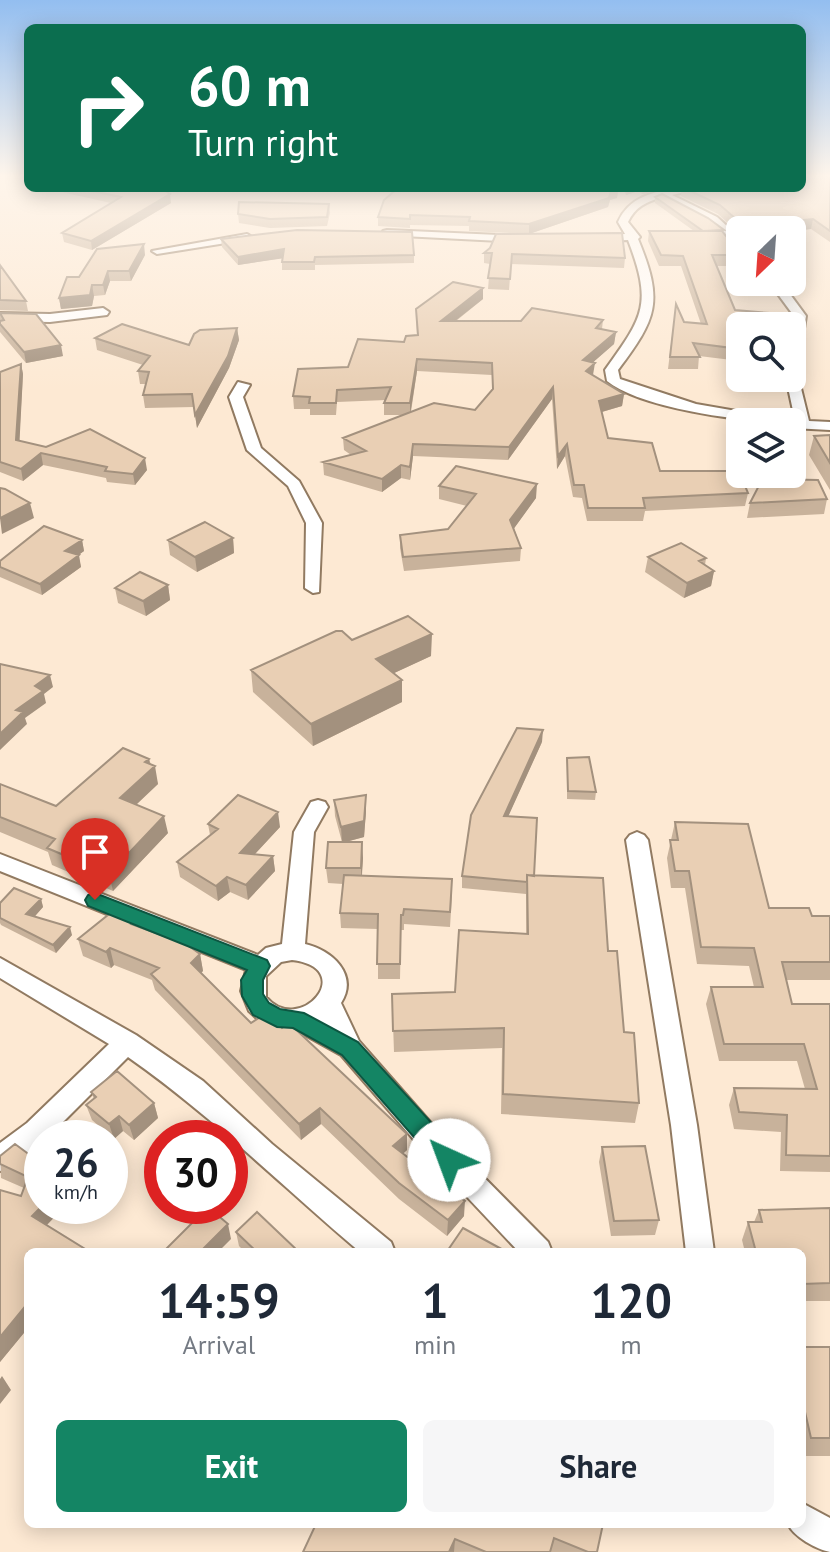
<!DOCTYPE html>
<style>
body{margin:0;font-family:"PT Sans",sans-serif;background:#f6f6f7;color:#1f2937;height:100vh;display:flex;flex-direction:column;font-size:30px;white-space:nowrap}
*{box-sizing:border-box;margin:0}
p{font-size:26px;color:#747a83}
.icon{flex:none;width:44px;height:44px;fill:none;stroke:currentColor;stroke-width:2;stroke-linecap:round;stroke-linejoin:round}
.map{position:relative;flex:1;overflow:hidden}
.panel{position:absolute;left:24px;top:1248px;width:782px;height:280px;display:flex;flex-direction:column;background:#fff;border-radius:12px;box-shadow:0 4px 20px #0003}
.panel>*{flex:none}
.top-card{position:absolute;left:24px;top:24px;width:782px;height:168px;border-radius:12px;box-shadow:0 4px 20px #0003;background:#0b6e4f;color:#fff;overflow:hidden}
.needle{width:52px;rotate:205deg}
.controls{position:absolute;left:726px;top:216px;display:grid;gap:16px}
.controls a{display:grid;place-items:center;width:80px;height:80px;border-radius:12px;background:#fff;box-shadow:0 4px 20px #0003;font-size:40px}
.speed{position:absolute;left:24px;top:1120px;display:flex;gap:16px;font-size:40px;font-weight:700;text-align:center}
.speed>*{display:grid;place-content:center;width:104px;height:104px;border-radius:50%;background:#fff;box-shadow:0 4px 20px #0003;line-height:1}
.speed small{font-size:20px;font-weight:400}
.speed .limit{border:12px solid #d22;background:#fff;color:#111}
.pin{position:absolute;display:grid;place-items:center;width:68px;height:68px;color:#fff;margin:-82px -34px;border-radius:50% 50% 50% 0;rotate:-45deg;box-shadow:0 0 8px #0007}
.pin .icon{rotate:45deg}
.me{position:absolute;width:88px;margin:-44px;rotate:317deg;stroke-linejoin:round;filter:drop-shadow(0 0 6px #0008)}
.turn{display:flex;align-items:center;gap:28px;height:168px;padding:0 32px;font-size:36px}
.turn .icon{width:104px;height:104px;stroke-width:2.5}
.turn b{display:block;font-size:56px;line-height:68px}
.eta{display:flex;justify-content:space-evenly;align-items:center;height:136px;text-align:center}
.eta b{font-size:48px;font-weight:600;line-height:56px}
.primary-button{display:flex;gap:16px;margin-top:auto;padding:16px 32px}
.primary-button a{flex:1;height:92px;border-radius:12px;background:#148564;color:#fff;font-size:32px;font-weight:600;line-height:92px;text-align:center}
.primary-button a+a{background:#f6f6f7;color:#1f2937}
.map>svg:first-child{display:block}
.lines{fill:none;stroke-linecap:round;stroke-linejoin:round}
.street-casing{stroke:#917a61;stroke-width:4}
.street{fill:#fff;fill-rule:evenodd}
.wall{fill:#c8b29b;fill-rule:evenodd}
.shaded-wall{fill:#a3917e}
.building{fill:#e9cfb4;stroke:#a3917e;stroke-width:2}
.route{fill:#148564;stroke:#0d5641;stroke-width:2}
</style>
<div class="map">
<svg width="830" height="1552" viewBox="0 0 830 1552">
<rect width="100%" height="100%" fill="#fde9d3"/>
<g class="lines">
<defs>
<path id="street" d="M677 188H703L672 195 717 217 740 238V247L709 221 662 197C646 202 635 207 628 222L640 237 638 239C664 302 657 318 618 370L620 379 696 404 777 418 784 422C742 422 640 408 607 381L605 370C643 317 653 305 628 240L599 241 594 238 599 235 625 234 618 222C629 197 653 192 677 188Z
M387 230 519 236 524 239 519 242 383 235V231Z
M247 234 252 237 251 239 157 254 152 251Z
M769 282H781L806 316 797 372 809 421 830 422V430L792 428V422H786L795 420 786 378H792L794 316Z
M103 308 109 312 107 315 50 322 0 321V313L50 314Z
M238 382 250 385 243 397 261 448 299 481 322 523 319 592 313 593 305 588 306 523 288 486 247 450 229 397Z
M318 800 325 802 328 807 314 832 305 944C332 950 359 975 341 1003L359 1041 439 1132 548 1242 552 1252H519L421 1148 341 1055 296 1030 277 1028 261 1022 249 1011 241 991 246 970 0 871V854L258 955 266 948 282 944 294 832 311 802ZM292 960C359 968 300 1037 266 997V976L281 962Z
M637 832 644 835 648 840 697 1125 714 1252H686L671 1125 626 840 630 835Z
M0 958 136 1035 203 1081 272 1144 391 1242 395 1252H360C282 1186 211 1115 128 1057L47 1138H42V1142L9 1168 0 1171V1143L27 1123 109 1044 0 978Z
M802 1503 830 1518V1552C816 1549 794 1537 788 1524H802Z"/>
</defs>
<use href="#street" class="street-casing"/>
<use href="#street" class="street"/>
</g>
<path class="wall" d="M830 174V242L811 229 792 231 740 230V234L718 214 681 196 682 188H802Z
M48 188H161L171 203 92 250 64 242 62 233 111 203 48 189Z
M623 188H666L642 194 638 191 626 195Z
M618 189 617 198 610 200 608 207 529 234 625 258 624 268 511 264 509 290 488 289 490 264 484 263V253L527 234 469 231V226L410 225V228L378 226V217Z
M655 197 724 230 723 232 740 253V266H717L740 326V361L699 356 698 369H668L676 304 684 322 701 324 681 266H659L648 241 649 231H694L655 203Z
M329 204 330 213 327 226 270 228 239 223 238 214Z
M221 239 414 255V263L315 265V270H282V258L238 265 222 247Z
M145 255 131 281H110L105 295 94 296 92 306 61 309 59 298 79 277Z
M0 265 26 301 28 311 0 310Z
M483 299 456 321 603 320 602 329 616 332 614 344 593 362V375L624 394 622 406 602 412 608 438 660 471 748 493 745 506 645 511 643 521H587L582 498 573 497 565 456 557 469 552 399 508 460 413 456 410 480 401 478 382 492 324 475 323 462 351 455 344 450 343 438 402 415H384V403L386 400 337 402 336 415H310V409H294L293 396 348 367 417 335 416 309ZM417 371 492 375V390L475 410 411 412Z
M0 313 63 356 26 363 0 332Z
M237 328 239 340 229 368 197 428 194 407 145 408 143 395 146 384H140L138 371 143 365 97 350 95 338 189 345Z
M21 364 23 374 19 441 147 470 135 485 107 482 106 478 43 465 23 481 0 472V372Z
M830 435V490L809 455 814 436Z
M769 479 827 499 824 514 747 518 750 503Z
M439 486 536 498 514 528 521 548 520 561 404 571 400 548V535L448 529 467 506 439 499Z
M233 538 234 553 197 572 170 555 168 540Z
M82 540 84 551 78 555 81 567 42 595 0 577V567Z
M648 557 706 558 705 565 714 571 711 586 684 598 645 572Z
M168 585 170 600 146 616 118 603 115 588Z
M352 640 431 656 394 673 402 680V702L313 746 253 692 251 670Z
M542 742 508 816 534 876 608 951 624 1032 639 1103 635 1123 501 1114 502 1048 394 1052 392 994 455 992 526 934V894L462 888V876Z
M567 758 596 792 595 800 567 799Z
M149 759 158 784 136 805 168 833 113 891 52 865 48 852 0 832V784L56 806Z
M334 800 366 811 364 837 345 842 363 858 362 876 452 895 450 927 404 924V930H401L400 979H378V929L341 928 340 913 343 884 328 883 326 868 342 842 335 816Z
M675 822 769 908 812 916H830V980H786L792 1004H830V1172L780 1171 781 1132 734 1129 729 1105 734 1088 805 1089 797 1061H719L706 1004 711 987H754L749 966 697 964 685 888H671L667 858Z
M208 824 280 827 255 854 273 856 275 871 248 900 230 892 218 901 180 877 177 862 210 835Z
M41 899 43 907 34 917 72 935 56 953 1 925 0 923V903Z
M135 926 200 954 203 971 201 973 251 1023 282 1028 407 1150 403 1154 464 1216 447 1236 399 1199 321 1124 301 1140 155 990 152 980 114 965 111 968 83 956 78 939Z
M91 1092 154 1103 158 1118 134 1140 123 1131 114 1139 92 1120 86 1105 94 1099Z
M15 1144 42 1206H80L77 1212 64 1207 47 1225 28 1252V1328L0 1362V1190L21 1196 24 1188 1 1178 0 1156Z
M602 1147 659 1220 655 1235 611 1236 599 1162Z
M830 1208V1301H802V1252H745L742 1240 748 1222H754L759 1210Z
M236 1232 299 1252H245L239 1246Z
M802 1347H830V1456H802Z
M603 1524 597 1552H303Z"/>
<path class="shaded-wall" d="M627 188H638V191L626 195Z
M643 188H666L642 194Z
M618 189 617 198 610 200 608 207 529 234V224Z
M170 194 171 203 92 250 91 241Z
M813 219 811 229 792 231 743 230 744 226Z
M144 244 145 255 131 281 129 271Z
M284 249 285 258 238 265V257Z
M108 271 110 281 105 295 103 285Z
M92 285 94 296 92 306 61 309 59 298Z
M483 288V299L441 332V321Z
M237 328 239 340 229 368 197 428 195 415Z
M616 332 614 344 582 372 583 360Z
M61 345 63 356 26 363 24 352Z
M417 359V371L410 415V403Z
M595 363 593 375 585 383 586 371Z
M21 364 23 374 19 451 16 440Z
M553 387 552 399 508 460 509 447Z
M624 394 622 406 598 413 599 401Z
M413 444V456L410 480V467Z
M567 444 565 456 557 469 558 456Z
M41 453 43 465 23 481 21 469Z
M145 458 147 470 135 485 133 474Z
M401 465V478L382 492V479Z
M537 484 536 498 510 534V520Z
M30 503 34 518 2 534 0 518Z
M233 538 234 553 197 572 195 557Z
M82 540 84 551 68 563 65 551Z
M79 555 81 567 42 595 40 584Z
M714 571 711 586 684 598 687 583Z
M168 585 170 600 146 616 143 601Z
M432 634 431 656 377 681 376 659Z
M50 675 53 687 44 694 46 703 25 718 27 724 0 750V734L16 710 35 686Z
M402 680V702L313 746 311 724Z
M543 730 542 742 503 828 504 816Z
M149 759 151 770 155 766 158 784 124 816 120 798Z
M366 795V811L364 837 342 843 341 827Z
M278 812 280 827 242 868 240 853Z
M164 816 168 833 113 891 109 874Z
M362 842 363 858 361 884V868Z
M273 856 275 871 248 900 246 885Z
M227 877 230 892 218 901 216 886Z
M41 899 43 907 29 923 26 914Z
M70 927 72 935 56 953 53 945Z
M110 948 114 965 111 968 106 952Z
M200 954 203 971 194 979 191 963Z
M154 1103 158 1118 134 1140 129 1125Z
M320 1108 321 1124 301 1140 299 1124Z
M119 1116 123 1131 114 1139 109 1124Z
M407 1134V1150L393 1162V1146Z
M465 1201 464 1216 447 1236 448 1220Z
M42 1206 64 1207 39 1233 32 1216Z
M74 1206H80L77 1212Z
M228 1224 231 1239 218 1252H200Z
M28 1303V1328L0 1362V1337Z
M2 1376 11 1390 0 1404V1379Z
M455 1539 454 1552H449Z"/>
<path class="building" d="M802 174H830V231L813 219 744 226 720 205 684 188H802Z
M78 188H161L170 194 91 241 62 233 121 197Z
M398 188H618V189L611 191 609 198 529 224 469 221 470 217 410 215V219L378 217 384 200Z
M662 194 708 218 724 230 703 231 655 197Z
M239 202 329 204 327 217 270 219 238 214Z
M297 230 412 232 414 255 315 257 314 262H282L284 249 238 257 221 239Z
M649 231H722L740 253V255H712L735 310 769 313 771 326H740V349L693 343 700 357H670L676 304 684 322 707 324 683 256 661 255Z
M622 233 625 258 512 254 510 279 488 278 492 253H484L490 248 496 234Z
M144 244 129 271H108L103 285H92L90 295 59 298 67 277H79L97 249Z
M0 265 26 301 0 300Z
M453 282 483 288 441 321H521L532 308 603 320 596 328 616 332 583 360 595 363 586 371 624 394 599 401 608 438 652 443 660 471H739L748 493 643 498 645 508H588L584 485H574L567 444 558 456 553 387 509 447 413 444 410 467 401 465 382 479 323 462 366 451 343 438 434 403 475 410 493 389 492 363 417 359 410 403H384L391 387 337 390 336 403H309L310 397 293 396 298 369 348 367 358 339 404 342 406 336 418 335 416 309Z
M0 313 36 314 61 345 24 352 0 324V321L4 320Z
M122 324 189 345 194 334 200 330 237 328 228 356 195 415 192 394 143 395 149 372 138 371 150 356 95 338Z
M21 364 16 440 46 447 90 429 145 458 133 474 105 471 107 467 41 453 21 469 0 462V372Z
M830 435V463L814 436Z
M456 466 537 484 510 520 521 548 403 557 400 535 448 529 476 494 439 486Z
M765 474H767L769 479 818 480 827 499 750 503Z
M0 488 5 489 30 503 0 518Z
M205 522 233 538 195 557 168 540Z
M44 526 82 540 65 551 79 555 40 584 0 567V561Z
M681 543 706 558 699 561 714 571 687 583 648 557Z
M140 572 168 585 143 601 115 588Z
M408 616 432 634 376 659 402 680 311 724 251 670 336 631H342L352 640Z
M0 664 50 675 35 686 43 691 16 710 23 712 0 734Z
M517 728 543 730 504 816 537 818 534 876 527 875V882L462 876 471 815Z
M123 748 149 759 145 762 155 766 120 798 164 816 109 874 47 848 55 839 0 817V784L56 806Z
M589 757 596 792 568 791 567 758Z
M238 795 278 812 240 853 273 856 246 885 227 877 216 886 177 862 218 829 208 824Z
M366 795 364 821 341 827 334 800Z
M675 822 748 824 769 908H809L812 916H830V962H782L792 1004H830V1156L786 1155 787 1115 739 1112 734 1088 817 1089 804 1044H724L711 987H763L754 948 701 947 689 871H675L670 840H678Z
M328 842H362L361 868H326Z
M344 875 452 879 450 912 404 909 403 915H401L400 964H377L378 914 340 913Z
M527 875 603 878 608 951H617L624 1032 634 1033 639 1103 503 1094 504 1028 393 1031 392 994 455 992 459 930 528 934Z
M14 888 41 899 26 914 70 927 53 945 0 918V903Z
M113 911 134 920 131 924 186 944 200 954 191 963 251 1023 268 1012 282 1028 289 1023 407 1134 393 1146 465 1201 448 1220 399 1183 320 1108 299 1124 151 974 159 968 110 948 106 952 78 939Z
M117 1071 154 1103 129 1125 119 1116 109 1124 86 1105 96 1097 91 1092Z
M15 1144 42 1164V1206L32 1216 90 1252H28V1303L0 1337V1190L21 1196 28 1177 0 1164V1156Z
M645 1146 659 1220 614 1221 602 1147Z
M208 1207 228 1224 200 1252H163Z
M830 1208V1283L802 1284V1252H756L748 1222H762L759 1210Z
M257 1212 299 1252H257L236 1232Z
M463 1228 507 1252H451L448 1250Z
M802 1347H830V1438H811L802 1399Z
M316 1524H603L597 1552H588L554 1538 550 1552H486L455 1539 449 1552H303Z"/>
<linearGradient id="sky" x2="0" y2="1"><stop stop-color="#93bef0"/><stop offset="0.45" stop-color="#fef5eb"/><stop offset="1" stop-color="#fef5eb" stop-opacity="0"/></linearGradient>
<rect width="830" height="391" fill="url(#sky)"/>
<path class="route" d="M95 893 267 960 270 966 263 980V994L269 1003 280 1009 304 1013 358 1042 458 1152 462 1160 458 1168 449 1171 441 1168 342 1055 293 1028 277 1027 253 1015 242 996 241 980 247 970 88 906 85 900 88 895Z"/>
</svg>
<div class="controls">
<a><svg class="needle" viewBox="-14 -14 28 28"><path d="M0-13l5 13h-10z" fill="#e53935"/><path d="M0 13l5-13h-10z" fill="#747a83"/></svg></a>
<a><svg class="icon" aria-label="search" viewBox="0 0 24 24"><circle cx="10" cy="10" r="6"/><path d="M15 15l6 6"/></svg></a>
<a><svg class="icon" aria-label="layers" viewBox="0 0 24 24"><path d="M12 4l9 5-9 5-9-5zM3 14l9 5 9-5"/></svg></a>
</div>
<div class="speed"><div>26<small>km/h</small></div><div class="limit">30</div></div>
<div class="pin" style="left:95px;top:900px;background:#d93025"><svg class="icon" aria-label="arrive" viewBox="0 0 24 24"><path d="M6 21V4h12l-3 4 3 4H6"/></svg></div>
<svg class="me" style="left:449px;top:1160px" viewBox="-20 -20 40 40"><circle r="19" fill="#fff"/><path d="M0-13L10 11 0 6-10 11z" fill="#148564"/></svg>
<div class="top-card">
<div class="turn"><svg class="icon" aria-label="right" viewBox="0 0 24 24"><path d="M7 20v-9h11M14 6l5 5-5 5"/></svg><div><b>60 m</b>Turn right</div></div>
</div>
<section class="panel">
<div class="eta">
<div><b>14:59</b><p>Arrival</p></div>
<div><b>1</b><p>min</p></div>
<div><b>120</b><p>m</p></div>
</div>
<div class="primary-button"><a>Exit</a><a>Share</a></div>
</section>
</div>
